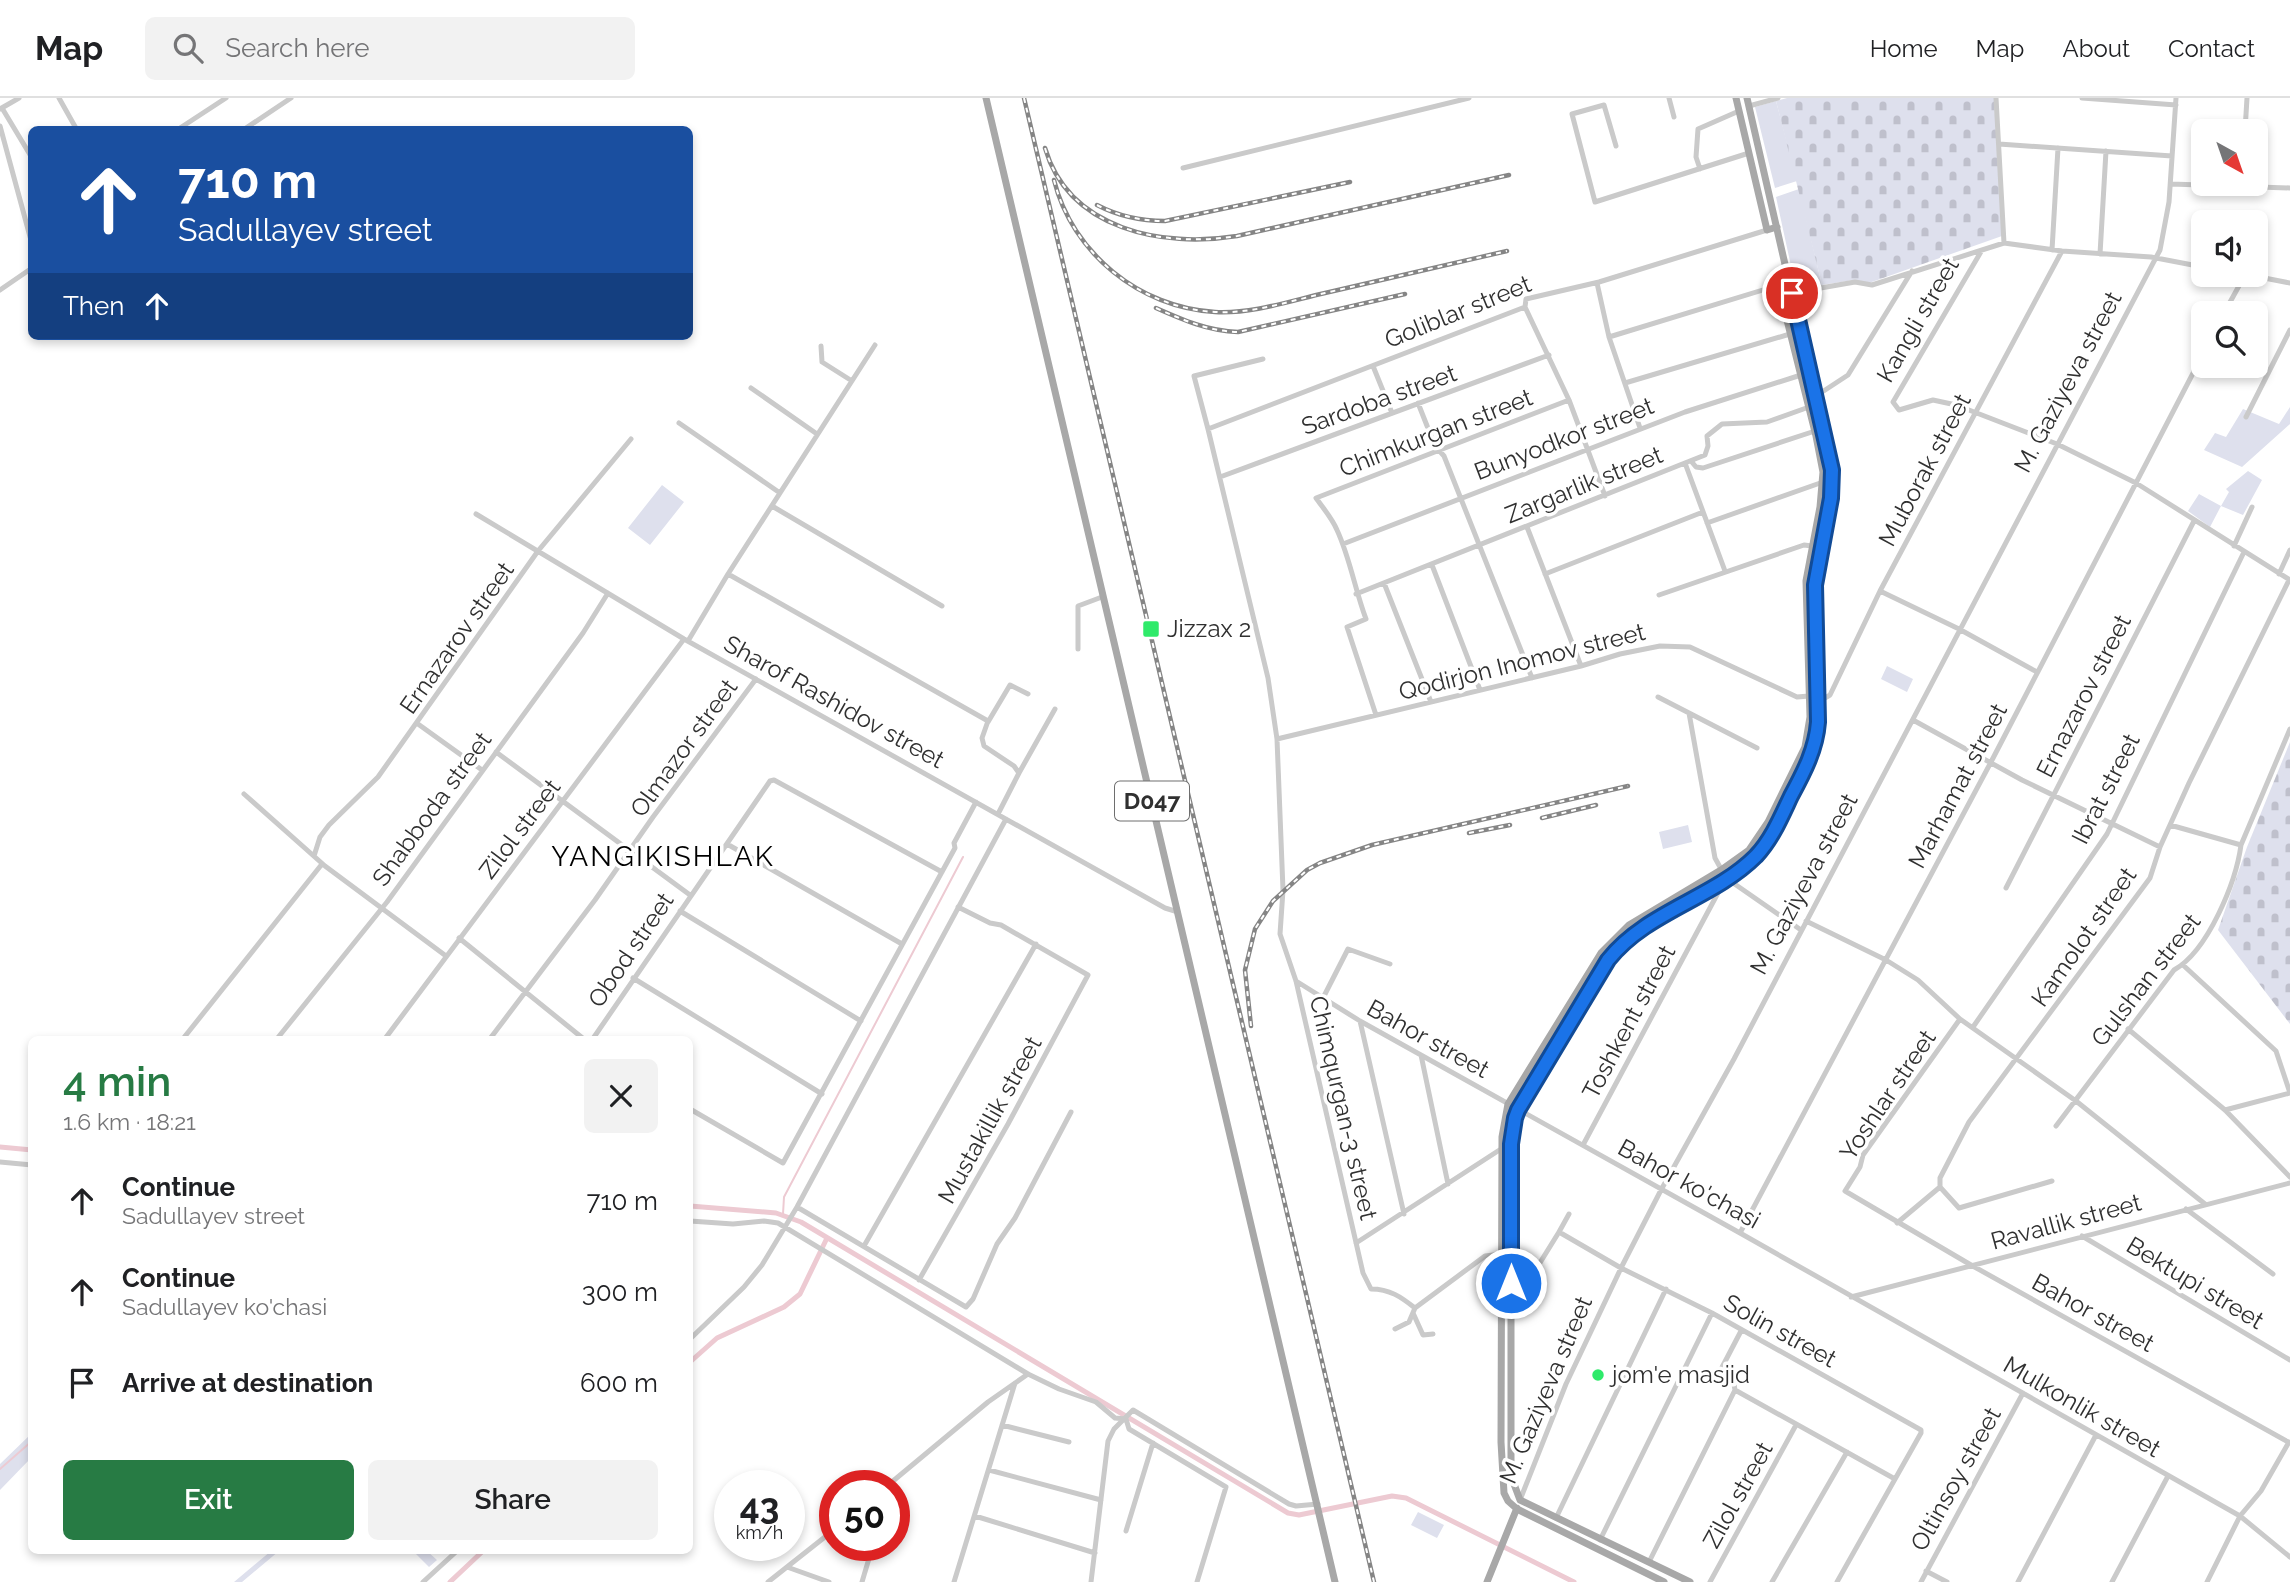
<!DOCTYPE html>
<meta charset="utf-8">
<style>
body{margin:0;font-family:Raleway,sans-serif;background:#f2f2f2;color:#202124;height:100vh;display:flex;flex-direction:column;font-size:26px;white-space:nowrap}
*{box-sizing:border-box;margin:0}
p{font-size:23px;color:#757577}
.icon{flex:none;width:38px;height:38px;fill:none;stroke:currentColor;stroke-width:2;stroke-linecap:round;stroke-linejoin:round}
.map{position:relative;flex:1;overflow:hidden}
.details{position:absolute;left:28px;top:938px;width:665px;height:518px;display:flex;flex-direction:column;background:#fff;border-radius:10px;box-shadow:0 4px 10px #0003}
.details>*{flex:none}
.banner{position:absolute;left:28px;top:28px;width:665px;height:214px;border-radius:10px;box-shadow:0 4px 10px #0003;background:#1a4fa0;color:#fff;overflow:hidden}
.needle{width:46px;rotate:140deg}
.buttons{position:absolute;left:2191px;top:21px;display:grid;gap:14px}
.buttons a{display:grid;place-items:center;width:77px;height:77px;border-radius:10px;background:#fff;box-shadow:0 4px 10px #0003;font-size:35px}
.speed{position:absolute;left:714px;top:1372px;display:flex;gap:14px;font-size:35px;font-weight:700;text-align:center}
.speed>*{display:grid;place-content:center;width:91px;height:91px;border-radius:50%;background:#fff;box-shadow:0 4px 10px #0003;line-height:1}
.speed small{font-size:18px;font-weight:400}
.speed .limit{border:10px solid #d22;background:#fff;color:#111}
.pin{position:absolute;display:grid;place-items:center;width:60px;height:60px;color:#fff;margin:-30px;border:4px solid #fff;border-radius:50%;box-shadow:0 2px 7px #0007}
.me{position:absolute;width:77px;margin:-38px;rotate:0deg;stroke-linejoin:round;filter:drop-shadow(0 0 5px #0008)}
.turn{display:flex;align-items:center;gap:24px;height:147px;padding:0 35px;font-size:32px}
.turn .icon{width:91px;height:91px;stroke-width:2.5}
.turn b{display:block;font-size:49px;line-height:60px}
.then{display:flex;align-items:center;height:66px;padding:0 35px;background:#0003;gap:14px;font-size:26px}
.round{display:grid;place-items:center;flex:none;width:74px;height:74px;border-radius:10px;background:#f2f2f2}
.headline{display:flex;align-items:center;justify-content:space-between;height:119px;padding:0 35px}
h1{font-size:42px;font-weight:600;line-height:52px;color:#277b44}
.cta{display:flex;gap:14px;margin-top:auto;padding:14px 35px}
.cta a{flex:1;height:80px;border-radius:10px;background:#277b44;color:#fff;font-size:28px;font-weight:600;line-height:80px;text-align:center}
.cta a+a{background:#f2f2f2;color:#202124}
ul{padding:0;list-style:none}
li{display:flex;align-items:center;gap:21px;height:91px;padding:0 35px}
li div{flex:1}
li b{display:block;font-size:26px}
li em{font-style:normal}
header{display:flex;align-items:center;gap:42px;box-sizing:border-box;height:98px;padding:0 35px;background:#fff;border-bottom:2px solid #e0e0e0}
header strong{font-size:33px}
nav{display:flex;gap:38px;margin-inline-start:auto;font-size:24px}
.search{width:490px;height:63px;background:#f2f2f2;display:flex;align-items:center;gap:18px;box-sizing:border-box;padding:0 24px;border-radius:10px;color:#757577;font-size:26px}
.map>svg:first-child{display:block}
.green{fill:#dee0ed}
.cemetery{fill:url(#cemetery-stones)}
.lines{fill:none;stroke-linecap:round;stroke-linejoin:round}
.stream{stroke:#edcad2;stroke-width:2}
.canal{stroke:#edcad2;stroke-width:5}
.minor{stroke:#cacaca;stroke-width:5}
.major{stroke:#a8a8a8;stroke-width:7}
.rail-casing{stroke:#858585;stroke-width:4.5}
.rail{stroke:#fff;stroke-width:2;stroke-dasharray:5;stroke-linecap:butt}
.route-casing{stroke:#114b97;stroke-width:18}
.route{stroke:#1a73e8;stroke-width:12}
.poi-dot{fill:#2fea6a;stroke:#fff;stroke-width:2.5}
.labels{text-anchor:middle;stroke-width:7;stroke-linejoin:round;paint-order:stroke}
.shield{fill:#fff;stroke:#6e6e6e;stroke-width:2}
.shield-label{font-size:23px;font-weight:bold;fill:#303030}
.street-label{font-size:24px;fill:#303030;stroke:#fff}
.poi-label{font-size:24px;fill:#303030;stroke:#fff;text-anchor:start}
.quarter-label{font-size:28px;letter-spacing:2px;fill:#000;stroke:#fff}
</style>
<header>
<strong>Map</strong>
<div class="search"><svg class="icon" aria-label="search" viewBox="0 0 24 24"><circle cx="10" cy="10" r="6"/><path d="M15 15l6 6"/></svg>Search here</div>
<nav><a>Home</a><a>Map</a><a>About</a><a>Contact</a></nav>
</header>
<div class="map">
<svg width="2290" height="1484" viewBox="0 0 2290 1484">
<defs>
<pattern id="cemetery-stones" width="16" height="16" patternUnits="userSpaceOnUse" patternTransform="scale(1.75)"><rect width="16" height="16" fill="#dee0ed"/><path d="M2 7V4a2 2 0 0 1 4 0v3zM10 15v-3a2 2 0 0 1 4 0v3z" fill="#bfc0cc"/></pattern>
</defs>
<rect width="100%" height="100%" fill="#fff"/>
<path class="green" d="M1776 3 1797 83 1775 90 1755 9Z
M1799 91 1822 187 1796 191 1776 99Z
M2290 309V326L2242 369 2204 352 2215 335 2226 339 2243 311 2279 326Z
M2248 373 2262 382 2243 417 2221 408 2229 394 2226 391Z
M662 387 684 404 650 447 628 430Z
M2199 396 2221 408 2210 429 2188 413Z
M1887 568 1913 581 1907 594 1881 581Z
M1688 727 1692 744 1663 751 1659 734Z
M31 1336V1360L0 1392V1366Z
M1418 1414 1444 1427 1437 1440 1411 1427Z
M271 1453H279L242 1484H234Z
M413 1453H427L437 1462 429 1469Z"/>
<path class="cemetery" d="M1787 0H1994L2002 138 1869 185 1854 182 1822 187 1776 3Z
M2290 644V926L2218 832 2247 749Z"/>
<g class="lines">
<path class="stream" d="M783 1116 784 1099 963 759
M0 1371 32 1343"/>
<path class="canal" d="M0 1049 32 1052
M690 1108 776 1115 801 1124 1288 1415 1299 1417 1392 1398 1406 1400 1574 1484
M690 1264 717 1240 784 1209 800 1196 827 1140
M450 1484 484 1452"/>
<path class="minor" d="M59 0 77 32
M1669 0 1674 19
M1996 0 2004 145
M2082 0 2176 7
M1749 8 1778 0
M2 10 32 60
M0 11 19 0
M0 28 32 146
M177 32 226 0
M243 32 291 0
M2245 33 2247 0
M1999 46 2172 58
M1616 48 1604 7 1572 16 1595 104 1749 55
M1183 70 1469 0
M1700 71 1696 59 1698 31 1739 13
M2171 86 2290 90
M1982 152 1893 304 1899 312 1933 302 1956 307 2057 346 2136 385 2290 482
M2052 152 2058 50
M2100 156 2106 53
M2249 177 2290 185
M1597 185 1609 239 1640 330
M0 192 32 170
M1792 195 1855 184 1872 187 2004 145 2062 153 2151 159 2203 169
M1525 209 1569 302 1605 398
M2224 215 2245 177
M1609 239 1789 184
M821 248 822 264 852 283
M1263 261 1194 278 1208 331 1268 580 1277 641 1283 792 1280 836 1296 883 1363 1175 1371 1191C1390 1191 1401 1199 1415 1210
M1373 268 1392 315
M1625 285 1790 236
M751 290 817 336
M1816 298 1848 277 1912 173
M1418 305 1435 348 1444 358 1532 580
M2246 319 2290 232
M679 325 780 395
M1208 331 1525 209 1526 201 1599 184 1767 132
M1691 363 1696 369 1703 370 1815 333
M1685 365 1725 473
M1220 379 1549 257
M772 408 942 508
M476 416 684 541 1165 810 1178 814
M1707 425 1823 384
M1527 429 1581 568
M1343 446 1685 314 1801 277
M2234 448 2252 409
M1432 467 1480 592
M728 476 988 623 982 640 984 648 1014 668 1019 675 998 716
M1545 476 1703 414
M2279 476 2290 452
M1384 485 1431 604
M1880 493 1959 531 2037 574
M1356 496 1705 357 1708 348 1707 338 1722 326 1767 324 1809 309
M1659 497 1804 447 1812 448
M688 543 728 476 875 247
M1078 551V508L1102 499
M1658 599 1757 650
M1818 604 1830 597 1880 493 2062 153
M1689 615 1715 760 1726 780 1801 832
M1376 617 1347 529 1366 521C1355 492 1350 460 1337 432 1332 420 1323 410 1316 400L1569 302
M1913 622 2022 682 2160 749
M988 624 1010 587 1028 596
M418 626 482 672
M1277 641 1581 568 1620 556 1660 548 1690 549 1797 599 1809 598
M496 654 690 797
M1019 675 1055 611
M244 696 325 768 446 858
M2170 727 2241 747
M727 746 902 846
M314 758 320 739 329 727 378 679 538 453 631 341
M2006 790 2194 423
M680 813 861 923
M1806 823 1886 862 1918 882 1960 921 2076 1003 2205 1106
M459 840 585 942
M2183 867 2276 953 2290 995
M633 880 822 996
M1296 883 1360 923 1740 1135 2240 1418 2290 1459
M1323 900 1348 851 1390 866
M1960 921 1863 1057 1860 1069 1845 1093 1971 1167 2290 1345
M1360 923 1404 1116
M1973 929 2107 736 2244 454
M2128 931 2225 1012 2290 1079
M182 942 322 766
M276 942 387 804 583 535 608 495
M384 942 684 541
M489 942 595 802 653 719 756 581
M592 942 770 683 774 682 942 774
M1421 957 1448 1086
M690 1011 783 1065 955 750 954 745 976 704
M2225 1012 2290 995
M2056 1028 2174 872C2208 853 2236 784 2241 747L2290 631
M1583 1047 1726 780
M0 1064 32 1067
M2052 1083 1959 1110 1940 1089V1080L1969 1024 2150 780 2160 749 2189 685 2289 482
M797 1109 966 1209 973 1201 997 1146 1015 1120 1071 1014
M2186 1111 2273 1176
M690 1123 733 1126 764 1123 778 1125 1028 1276 1059 1291 1096 1304 1115 1320 1126 1321
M1897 1125 1940 1089
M1559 1134 1569 1116
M1740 1135 1991 664 2203 256
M2082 1138 2290 1262
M1356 1145 1501 1051
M864 1148 1036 846
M919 1182 1008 1026 1088 877 1001 827 990 825 958 809
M1851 1199 2290 1085
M1512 1210 1559 1134 1621 1170 1712 1215 1921 1332V1335L1837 1484
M1413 1215 1423 1237 1433 1236
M1395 1231 1409 1224 1415 1210 1485 1158 1502 1156
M690 1241 744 1189 762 1167 797 1109 1006 721
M1735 1292 1895 1381
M1126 1321 1129 1331 1226 1389 1197 1484
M1002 1327 1069 1344
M989 1372 1101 1402
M887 1388 988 1304 1028 1276
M1520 1402 1566 1286 1622 1168 1661 1092 1734 961 2160 152 2169 104 2176 0
M975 1418 1095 1455
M1556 1420 1666 1191
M1126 1433 1153 1345
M1600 1442 1712 1215
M1649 1464 1735 1292 1734 1286 1718 1277 1741 1233
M787 1469 829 1484
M1926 1473 1947 1484
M423 1484 458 1452
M768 1484 835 1431
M862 1484 873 1447
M954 1484 1015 1285
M1091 1484 1108 1343 1114 1331 1133 1312 1289 1406 1296 1408 1318 1406
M1710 1484 1796 1327
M1772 1484 1847 1354
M1921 1484 2023 1295
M2018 1484 2096 1337
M2112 1484 2168 1378
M2207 1484 2240 1418 2261 1393 2289 1344"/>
<path class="major" d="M986 0 1335 1484
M1736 0 1767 132 1777 129
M1487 1484 1517 1410
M1664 1484 1517 1411 1508 1403 1504 1395 1501 1344 1502 1039 1508 1006 1601 855 1629 827 1721 772 1749 752 1768 724 1805 649 1810 619 1806 483 1820 409 1823 374 1816 338 1781 198V194L1789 184
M1690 1484 1520 1402 1511 1378V1046L1518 1011 1608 862 1631 837 1726 780 1759 754 1769 741 1801 679 1813 652 1818 623 1815 487 1831 400 1832 372 1747 0"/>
<defs>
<path id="rail" d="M1024 0 1374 1484
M1045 50C1069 132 1163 150 1237 138L1509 77
M1054 82C1072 155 1140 210 1215 214 1252 216 1290 203 1325 195 1386 181 1446 167 1507 153
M1097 107C1118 118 1142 123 1165 123L1350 84
M1156 210C1183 222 1208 233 1238 234L1405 196
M1542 720 1596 707
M1469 735 1510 727
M1251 928 1245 872 1255 831 1273 803 1307 772 1320 765 1372 747 1628 688"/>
</defs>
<use href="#rail" class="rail-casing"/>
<use href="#rail" class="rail"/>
</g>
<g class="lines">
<defs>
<path id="route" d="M1511 1185V1046L1515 1020 1518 1012 1608 862C1647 813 1713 801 1756 758 1772 741 1781 719 1791 698 1804 674 1816 651 1818 624L1815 487 1831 400 1832 372 1792 195"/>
</defs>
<use href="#route" class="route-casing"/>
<use href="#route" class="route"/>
</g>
<g class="poi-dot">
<rect x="1142" y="522" width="18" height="18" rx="3.5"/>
<circle cx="1598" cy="1277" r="7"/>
</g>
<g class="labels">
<rect class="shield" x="1115" y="683.5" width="74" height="39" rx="5"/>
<g class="shield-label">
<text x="1152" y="711">D047</text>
</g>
<g class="street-label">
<text transform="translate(1458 214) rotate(-22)" y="8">Goliblar street</text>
<text transform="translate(1918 222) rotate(-60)" y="8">Kangli street</text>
<text transform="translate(2068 284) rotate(-62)" y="8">M. Gaziyeva street</text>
<text transform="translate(1379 302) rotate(-20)" y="8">Sardoba street</text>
<text transform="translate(1436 335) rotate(-21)" y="8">Chimkurgan street</text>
<text transform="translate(1564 341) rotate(-21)" y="8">Bunyodkor street</text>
<text transform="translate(1925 372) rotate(-62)" y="8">Muborak street</text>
<text transform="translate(1584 387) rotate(-22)" y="8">Zargarlik street</text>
<text transform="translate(457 540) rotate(-55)" y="8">Ernazarov street</text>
<text transform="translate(1522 564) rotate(-14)" y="8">Qodirjon Inomov street</text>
<text transform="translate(2084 598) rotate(-63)" y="8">Ernazarov street</text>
<text transform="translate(834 604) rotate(29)" y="8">Sharof Rashidov street</text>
<text transform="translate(684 650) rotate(-54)" y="8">Olmazor street</text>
<text transform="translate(1958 688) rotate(-62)" y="8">Marhamat street</text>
<text transform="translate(2106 691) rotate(-63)" y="8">Ibrat street</text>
<text transform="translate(432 711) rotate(-54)" y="8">Shabboda street</text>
<text transform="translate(520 731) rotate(-53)" y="8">Zilol street</text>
<text transform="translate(1804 786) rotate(-62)" y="8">M. Gaziyeva street</text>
<text transform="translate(2084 839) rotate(-55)" y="8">Kamolot street</text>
<text transform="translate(631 852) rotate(-56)" y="8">Obod street</text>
<text transform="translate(2146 882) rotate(-52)" y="8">Gulshan street</text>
<text transform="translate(1629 924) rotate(-62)" y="8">Toshkent street</text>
<text transform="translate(1428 941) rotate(29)" y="8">Bahor street</text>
<text transform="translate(1888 997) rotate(-56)" y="8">Yoshlar street</text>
<text transform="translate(1343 1010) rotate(77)" y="8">Chimqurgan-3 street</text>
<text transform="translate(990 1022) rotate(-61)" y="8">Mustakillik street</text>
<text transform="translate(1689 1086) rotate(29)" y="8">Bahor ko'chasi</text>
<text transform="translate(2066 1124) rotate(-15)" y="8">Ravallik street</text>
<text transform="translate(2195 1185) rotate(31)" y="8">Bektupi street</text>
<text transform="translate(2093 1215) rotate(29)" y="8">Bahor street</text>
<text transform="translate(1780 1233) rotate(29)" y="8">Solin street</text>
<text transform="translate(1546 1292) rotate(-67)" y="8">M. Gaziyeva street</text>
<text transform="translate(2082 1309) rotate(30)" y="8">Mulkonlik street</text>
<text transform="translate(1956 1381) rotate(-61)" y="8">Oltinsoy street</text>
<text transform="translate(1738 1397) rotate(-61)" y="8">Zilol street</text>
</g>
<g class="poi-label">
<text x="1167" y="539">Jizzax 2</text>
<text x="1612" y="1285">jom'e masjid</text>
</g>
<g class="quarter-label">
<text x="663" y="768">YANGIKISHLAK</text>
</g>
</g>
</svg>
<div class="buttons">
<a><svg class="needle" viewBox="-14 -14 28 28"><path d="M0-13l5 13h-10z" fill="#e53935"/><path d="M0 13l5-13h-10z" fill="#757577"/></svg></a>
<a><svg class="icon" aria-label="sound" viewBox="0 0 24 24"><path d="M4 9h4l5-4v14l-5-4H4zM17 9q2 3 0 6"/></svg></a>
<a><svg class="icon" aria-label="search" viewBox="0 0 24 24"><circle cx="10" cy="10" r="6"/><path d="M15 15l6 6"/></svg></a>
</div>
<div class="speed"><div>43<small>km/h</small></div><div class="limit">50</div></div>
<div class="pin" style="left:1792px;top:195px;background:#d93025"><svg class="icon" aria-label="arrive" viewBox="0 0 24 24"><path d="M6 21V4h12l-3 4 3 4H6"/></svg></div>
<svg class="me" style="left:1511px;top:1185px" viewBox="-20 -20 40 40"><circle r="17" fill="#1a73e8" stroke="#fff" stroke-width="3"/><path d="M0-11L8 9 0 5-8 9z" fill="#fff"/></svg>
<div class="banner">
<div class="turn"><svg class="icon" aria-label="ahead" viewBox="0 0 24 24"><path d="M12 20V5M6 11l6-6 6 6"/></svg><div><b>710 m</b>Sadullayev street</div></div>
<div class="then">Then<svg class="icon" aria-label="ahead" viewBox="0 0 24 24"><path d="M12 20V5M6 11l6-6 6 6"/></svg></div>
</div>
<section class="details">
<div class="headline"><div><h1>4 min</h1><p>1.6 km · 18:21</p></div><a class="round"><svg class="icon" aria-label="close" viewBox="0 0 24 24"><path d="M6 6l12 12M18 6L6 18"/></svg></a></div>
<ul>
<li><svg class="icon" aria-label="ahead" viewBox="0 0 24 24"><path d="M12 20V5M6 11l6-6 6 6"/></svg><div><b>Continue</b><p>Sadullayev street</p></div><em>710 m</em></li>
<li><svg class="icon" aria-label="ahead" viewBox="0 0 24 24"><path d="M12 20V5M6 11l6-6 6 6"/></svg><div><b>Continue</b><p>Sadullayev ko'chasi</p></div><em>300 m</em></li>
<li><svg class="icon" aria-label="arrive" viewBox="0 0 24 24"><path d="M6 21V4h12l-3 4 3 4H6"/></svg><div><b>Arrive at destination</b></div><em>600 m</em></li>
</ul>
<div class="cta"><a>Exit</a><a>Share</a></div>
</section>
</div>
